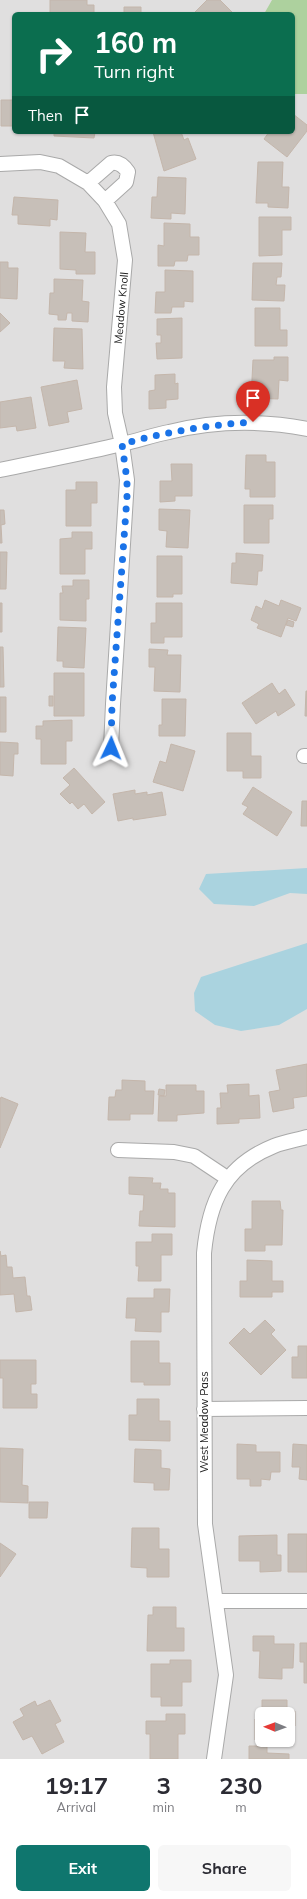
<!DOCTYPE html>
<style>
body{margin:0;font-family:Mulish,sans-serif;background:#f7f7f7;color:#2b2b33;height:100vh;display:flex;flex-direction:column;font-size:15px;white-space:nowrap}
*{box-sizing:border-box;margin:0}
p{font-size:13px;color:#7c7c81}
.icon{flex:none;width:22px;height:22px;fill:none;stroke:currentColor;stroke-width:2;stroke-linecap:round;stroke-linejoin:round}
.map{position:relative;height:1759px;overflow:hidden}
.details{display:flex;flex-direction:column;background:#fff;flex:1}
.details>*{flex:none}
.hud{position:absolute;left:12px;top:12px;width:283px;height:122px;border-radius:6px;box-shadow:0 1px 3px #0004;background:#0b6e4f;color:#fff;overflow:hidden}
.needle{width:26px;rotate:271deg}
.fabs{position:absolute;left:255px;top:1707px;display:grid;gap:8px}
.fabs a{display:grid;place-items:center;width:40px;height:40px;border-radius:6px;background:#fff;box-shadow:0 1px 3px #0004;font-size:20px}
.pin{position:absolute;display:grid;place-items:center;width:34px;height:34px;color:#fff;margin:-41px -17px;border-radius:50% 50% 50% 0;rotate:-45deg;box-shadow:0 0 4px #0007}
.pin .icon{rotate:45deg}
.me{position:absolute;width:44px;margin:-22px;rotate:2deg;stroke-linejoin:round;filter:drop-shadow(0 0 3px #0008)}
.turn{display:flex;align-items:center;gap:14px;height:84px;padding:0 16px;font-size:18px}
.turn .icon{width:52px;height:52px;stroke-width:2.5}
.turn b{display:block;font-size:28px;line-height:34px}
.then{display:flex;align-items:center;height:38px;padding:0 16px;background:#0003;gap:8px;font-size:15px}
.eta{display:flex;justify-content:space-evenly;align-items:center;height:68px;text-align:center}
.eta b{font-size:24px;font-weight:700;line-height:28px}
.cta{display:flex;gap:8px;margin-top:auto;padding:8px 16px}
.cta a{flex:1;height:46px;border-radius:6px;background:#0f766e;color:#fff;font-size:16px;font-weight:700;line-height:46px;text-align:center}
.cta a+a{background:#f7f7f7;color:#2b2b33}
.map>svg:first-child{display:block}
.residential{fill:#e0dfdf;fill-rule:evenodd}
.forest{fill:#add19e}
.water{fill:#aad3df}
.building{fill:#c7bfb8;stroke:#c4b6ab}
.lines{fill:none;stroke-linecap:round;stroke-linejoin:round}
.street-casing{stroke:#a9a9a9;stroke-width:16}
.street{stroke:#fff;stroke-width:14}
.route{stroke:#1a73e8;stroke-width:7;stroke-dasharray:0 12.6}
.labels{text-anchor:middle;stroke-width:3.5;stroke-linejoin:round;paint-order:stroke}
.street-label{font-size:11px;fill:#222;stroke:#fff}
</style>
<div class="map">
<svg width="307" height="1759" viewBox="0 0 307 1759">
<rect width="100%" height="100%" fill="#f2efe9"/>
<path class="residential" d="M0 0H307V1759H0ZM14 14H293V132H14ZM262 1714H288V1740H262Z"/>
<path class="forest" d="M272 0H307V94H293V14H264Z"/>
<path class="water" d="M307 868V894L290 893 254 906 214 904 199 889 206 874Z
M307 943V1009L279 1025 241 1031 215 1025 195 1011 194 993 201 977Z"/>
<path class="building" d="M50 0H87V5H94V14H50Z
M207 0H220L234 14H193Z
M124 7H141V14H124Z
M1 100H14V126H1Z
M293 114 307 125V131L287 157 264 139 269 132H293Z
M54 132H95L94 138 54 136Z
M153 132H181L184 140 188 138 196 159 164 171Z
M258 162H283L282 187H289L288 208 268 207V203H256Z
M158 177 186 178 185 214 171 213V219L151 218 152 197H157Z
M14 197 58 200 57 220 50 219V226L18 224V215H12Z
M259 217H291V230H282V255L259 256Z
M164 223 190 224V237H199V255H188L187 261H175L174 266H158V245L164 246Z
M60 232 86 233 85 252H95V274H76V270L60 269Z
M0 262H8V268H18L17 299 0 298Z
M253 263H282L281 277H277L276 285H285L284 301 252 300Z
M165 270 193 271V302L184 301V307H172L171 313H155L156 292H165Z
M54 279 83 280 82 301 89 302 88 322 72 321V313H67L66 320H58V315L49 314 50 293H54Z
M255 308H280V330H287V346H255Z
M0 313 10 323 0 332Z
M182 318V358L157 359 156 343H161V335H157V319Z
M54 328 82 329 83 369 64 368 65 361H53Z
M274 357H288V381L279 380 278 399 251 398 253 360H274Z
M175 374V384L178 383V399L166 400V408L149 409V391L155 390V375Z
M77 380 82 409 67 412 69 422 49 426 41 387Z
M31 397 36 428 17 431 16 426 0 428V402Z
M246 455H266V462H275V497H250V489H245Z
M171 464H192V496H175V501L160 502V481H172Z
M76 482H97V503H91V526H66V490H76Z
M244 505H273V519H269V543H244Z
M159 509 190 510 188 548 166 547 167 531 159 530Z
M0 510H4L5 524 1 525 2 543H0Z
M72 532H92V549H85V574H60V539L72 538Z
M0 552H7L6 589H0Z
M236 553 263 555 262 571H258L257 585 231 583 232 563H236Z
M157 556H182V594H173V597H157Z
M73 580H89V599H86V621L60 620V593H63L62 586H73Z
M265 600 279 606 281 600 301 608 296 621 288 618 281 637 257 628 259 624 251 620 256 606 262 609Z
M0 603H2V632H0Z
M156 603H182V637H164V643H151V623H156Z
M288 620 294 622 293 627 286 625Z
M58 627 86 628 84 668 63 667V661H57Z
M0 647H3L4 687H0Z
M149 649 168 650 167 655H181L180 692 154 691 155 667H149Z
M54 673H84V716H54Z
M272 683 279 694 285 689 295 705 278 716 276 711 256 724 242 703Z
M306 691H307V716H305Z
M49 696H53V706H49Z
M0 697H6V732H0Z
M162 699H186L185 736H159V725H162Z
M72 720V741H66V764H41V739H36V726H43V721Z
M227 733H251V756H261V778H243V771H227Z
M0 742 18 743V754H14L13 776 0 775Z
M171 744 195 751 183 791 153 782 160 761 166 763Z
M74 768 105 802 92 814 84 804 78 809 72 802 70 804 60 794 70 785 63 778Z
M253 787 292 812 277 836 243 814 248 807 242 804Z
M135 790V794L147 792V795L162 792 166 815 133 820V818L118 821 113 794Z
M302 801H307V826H301Z
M307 1064V1096L293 1098 294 1108 273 1112 269 1092 280 1090 276 1070Z
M122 1080 145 1081V1091H154L153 1114H130V1120H108L109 1097H115L116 1090H122Z
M249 1084V1096L259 1095 260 1118 239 1119V1123L217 1124V1108H221L220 1093H228L227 1085Z
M166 1085H196V1091H204V1113L177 1115V1121H158L159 1096H166Z
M159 1089 165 1090 164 1096 158 1095Z
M1 1097 18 1104 0 1148V1100Z
M129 1177 153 1178 152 1183H161L160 1189H168V1193H175V1227L139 1226 140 1211H143L144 1195 129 1194Z
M252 1201H280L281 1210H283L282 1245H265V1251H245V1229H252Z
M152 1234H172V1255H161V1281H138L139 1266H136V1242H152Z
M0 1251 1 1256 6 1255 7 1267H12L13 1278 25 1277 27 1296H30L32 1310 16 1312 14 1294 0 1295Z
M247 1260 272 1261V1281H283V1292H272V1297H240V1281H247Z
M154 1289H170L169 1312H161V1332L135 1331 136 1318H126L127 1298H154Z
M265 1320 275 1330 271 1334 286 1350 261 1375 229 1343 244 1328 250 1334Z
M131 1341H159V1363H170V1385H144V1382H131Z
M298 1346H307V1378H292V1357H298Z
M0 1360H36V1384H31V1394H37V1408H3V1378H0Z
M137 1399H159V1421H170V1441L129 1440V1415H137Z
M237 1444 256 1445V1452H280V1472H271L270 1480 261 1479V1486H250V1479H237Z
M293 1444 307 1445V1480L299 1479 300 1467H292Z
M0 1448 23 1449 22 1485 28 1486V1503L0 1502Z
M135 1449 161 1450V1468L170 1469 169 1490H154V1483L134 1482Z
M29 1502H48L47 1518H29Z
M132 1528H159V1549H169V1577H147V1568L131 1567Z
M288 1534H307V1572H288Z
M277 1535V1555H281V1571L260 1572V1561H239V1536Z
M0 1543 16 1554 0 1577Z
M153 1607H176V1628H184V1651H147L148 1615H153Z
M253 1636H274V1644H294L293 1668H282V1679L259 1678 260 1651H253Z
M300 1643H307V1683H304V1662H300Z
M170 1660H191V1682H182V1706H161V1697H151V1664H170Z
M50 1700 61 1721 55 1724 64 1742 42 1754 32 1736 23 1740 13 1722 24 1716 20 1709 35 1701 37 1706Z
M262 1700H287V1712L295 1711V1726L288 1727V1714H262Z
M166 1714H185V1734H178V1759H150V1734H146V1721H166Z
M255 1719H262L263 1740H255Z
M249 1746H267V1753L289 1754V1759H249Z"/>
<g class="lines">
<defs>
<path id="street" d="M0 164 40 162 59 166 88 183 105 201 119 224 125 260 114 387 115 413 122 444 127 480 113 704 111 748
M88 183 111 163C119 161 124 166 128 172L126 182 105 201
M0 470C41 461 81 454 122 444 137 441 153 435 169 432 214 421 261 420 307 429
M304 756H307
M118 1150 174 1152 194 1156 227 1178
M204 1409 307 1408
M216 1601H307
M214 1759 226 1675 205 1524 204 1253C209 1202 224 1166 274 1146 284 1142 296 1140 307 1137"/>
</defs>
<use href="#street" class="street-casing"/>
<use href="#street" class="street"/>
</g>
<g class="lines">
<path class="route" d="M111 748 112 704 127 497V480L122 444C166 432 208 425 253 422"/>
</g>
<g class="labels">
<g class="street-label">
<text transform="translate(121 308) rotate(-85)" y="4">Meadow Knoll</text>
<text transform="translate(204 1422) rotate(-90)" y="4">West Meadow Pass</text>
</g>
</g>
</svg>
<div class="fabs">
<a><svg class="needle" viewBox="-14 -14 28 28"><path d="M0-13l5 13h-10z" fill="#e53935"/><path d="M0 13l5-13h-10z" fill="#7c7c81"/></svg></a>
</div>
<div class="pin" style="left:253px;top:422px;background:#d93025"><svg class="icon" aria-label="arrive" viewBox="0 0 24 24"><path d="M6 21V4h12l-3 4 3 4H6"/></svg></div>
<svg class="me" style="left:111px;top:748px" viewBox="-20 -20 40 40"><path d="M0-17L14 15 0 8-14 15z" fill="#1a73e8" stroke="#fff" stroke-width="4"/></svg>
<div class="hud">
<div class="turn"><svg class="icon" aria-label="right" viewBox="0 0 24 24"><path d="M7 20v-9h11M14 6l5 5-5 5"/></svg><div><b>160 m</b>Turn right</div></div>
<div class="then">Then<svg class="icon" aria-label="arrive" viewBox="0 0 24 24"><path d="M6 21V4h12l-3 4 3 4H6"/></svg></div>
</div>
</div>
<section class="details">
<div class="eta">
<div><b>19:17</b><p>Arrival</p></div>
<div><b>3</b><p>min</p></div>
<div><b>230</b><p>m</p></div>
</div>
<div class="cta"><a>Exit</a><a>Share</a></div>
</section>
